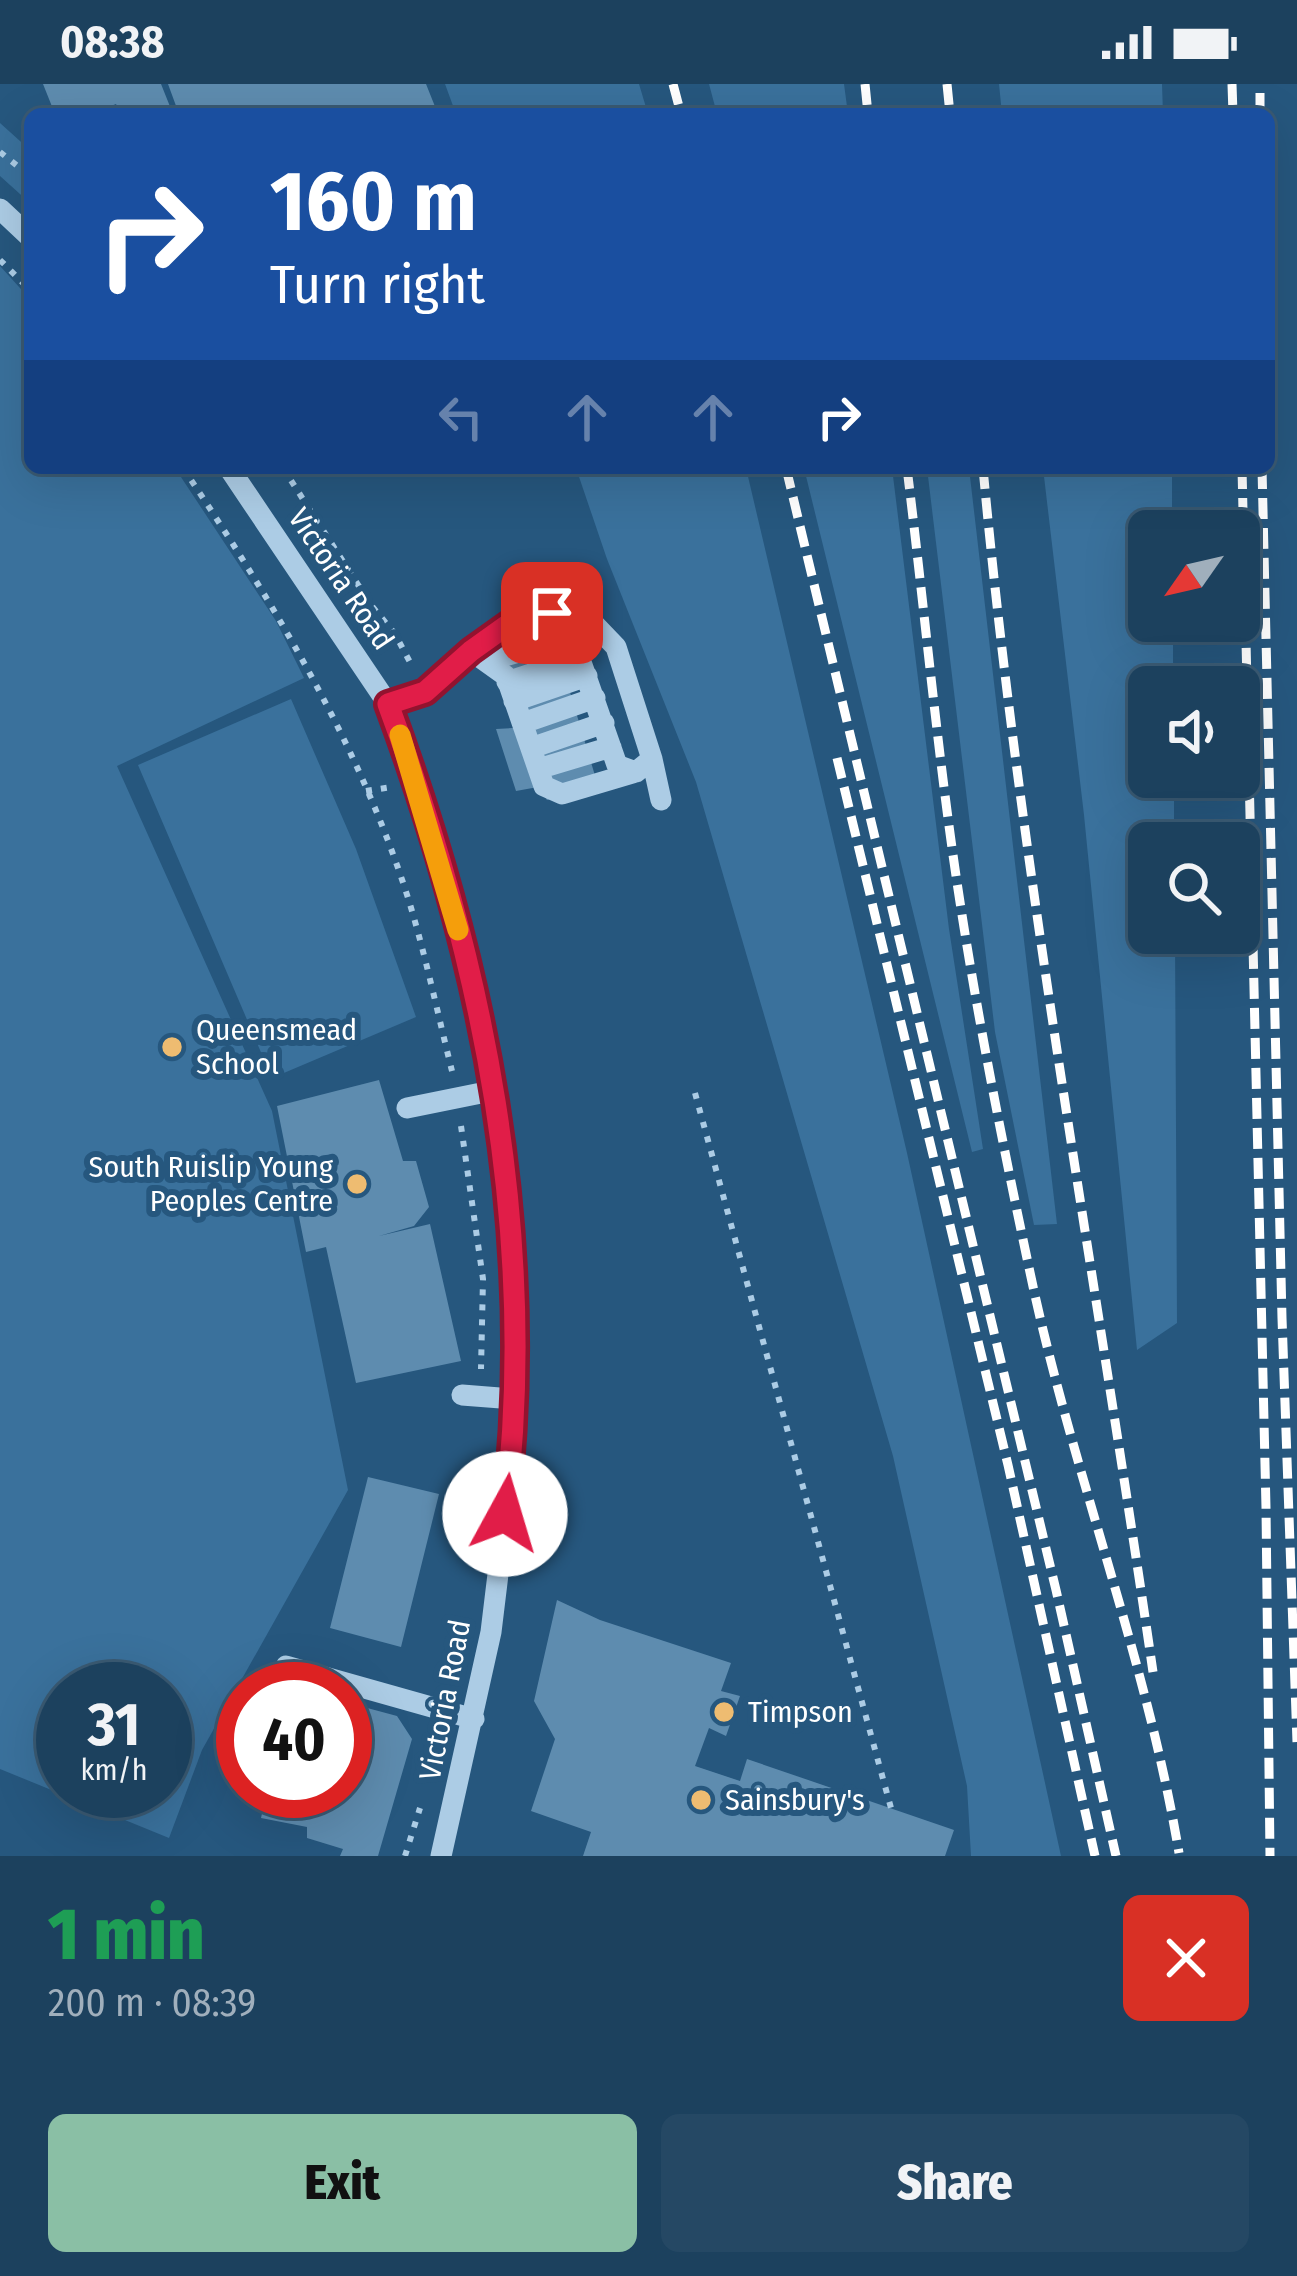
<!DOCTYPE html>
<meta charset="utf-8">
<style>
body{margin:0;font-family:"Fira Sans Condensed",sans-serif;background:#254864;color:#f1f3f6;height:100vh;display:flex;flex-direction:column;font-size:45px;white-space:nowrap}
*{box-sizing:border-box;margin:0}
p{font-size:39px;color:#a0afbc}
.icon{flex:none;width:66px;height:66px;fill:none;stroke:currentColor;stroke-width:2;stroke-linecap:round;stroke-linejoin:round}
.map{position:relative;height:1772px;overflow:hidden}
.panel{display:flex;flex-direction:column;background:#1c415e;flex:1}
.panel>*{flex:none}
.guide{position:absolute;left:24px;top:24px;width:1251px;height:366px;border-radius:18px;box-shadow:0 12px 48px #0002,0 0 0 3px #3a5a73;background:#1a4fa0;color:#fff;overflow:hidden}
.needle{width:78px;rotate:236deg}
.fabs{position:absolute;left:1128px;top:426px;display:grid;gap:24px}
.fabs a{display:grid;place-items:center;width:132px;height:132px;border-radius:18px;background:#1c415e;box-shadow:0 12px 48px #0002,0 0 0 3px #3a5a73;font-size:60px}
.speed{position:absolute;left:36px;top:1578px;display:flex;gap:24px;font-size:60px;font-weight:700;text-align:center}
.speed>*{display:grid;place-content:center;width:156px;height:156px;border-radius:50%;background:#1c415e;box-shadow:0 12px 48px #0002,0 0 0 3px #3a5a73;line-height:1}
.speed small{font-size:30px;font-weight:400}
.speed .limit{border:18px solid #d22;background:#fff;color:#111}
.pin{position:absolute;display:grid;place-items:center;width:102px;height:102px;color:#fff;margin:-51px;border-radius:24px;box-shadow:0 6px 18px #0006}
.me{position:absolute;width:132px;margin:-66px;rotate:6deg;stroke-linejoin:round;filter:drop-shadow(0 0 9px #0008)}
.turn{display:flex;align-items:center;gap:42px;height:252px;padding:0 48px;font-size:54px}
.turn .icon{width:156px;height:156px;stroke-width:2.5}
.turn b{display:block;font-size:84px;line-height:102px}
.lanes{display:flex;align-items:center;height:114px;padding:0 48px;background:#0003;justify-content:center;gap:60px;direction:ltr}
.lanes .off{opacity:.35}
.round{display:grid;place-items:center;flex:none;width:126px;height:126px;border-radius:18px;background:#254864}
.headline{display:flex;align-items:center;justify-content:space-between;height:204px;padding:0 48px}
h1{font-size:72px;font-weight:800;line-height:90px;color:#1e9e55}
.action{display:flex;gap:24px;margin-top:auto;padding:24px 48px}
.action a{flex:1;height:138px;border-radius:18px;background:#8abfa5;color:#111;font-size:48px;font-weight:800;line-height:138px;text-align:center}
.action a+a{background:#254864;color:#f1f3f6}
.status{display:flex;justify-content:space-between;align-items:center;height:84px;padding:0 60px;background:#1c415e;direction:ltr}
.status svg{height:33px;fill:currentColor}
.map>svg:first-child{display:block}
.green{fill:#3a719c;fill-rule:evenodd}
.building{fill:#5e8caf}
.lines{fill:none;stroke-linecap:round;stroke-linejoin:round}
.path{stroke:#accce5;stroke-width:6;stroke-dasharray:6 9;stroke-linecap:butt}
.minor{stroke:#accce5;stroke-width:21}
.rail{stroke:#fff;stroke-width:9;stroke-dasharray:21 9;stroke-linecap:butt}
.route-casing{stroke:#92132f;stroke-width:30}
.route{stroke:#e11d48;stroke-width:21}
.slow{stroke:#f59e0b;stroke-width:21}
.poi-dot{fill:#eebc71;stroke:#26577e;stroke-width:4.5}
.labels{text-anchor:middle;stroke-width:12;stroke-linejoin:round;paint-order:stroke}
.street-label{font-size:30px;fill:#fff;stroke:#26577e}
.poi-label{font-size:30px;fill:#fff;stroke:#26577e;text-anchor:start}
</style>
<div class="status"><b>08:38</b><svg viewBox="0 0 49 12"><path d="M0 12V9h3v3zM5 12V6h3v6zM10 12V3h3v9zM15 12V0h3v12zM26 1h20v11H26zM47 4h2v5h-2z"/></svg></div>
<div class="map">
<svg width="1297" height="1772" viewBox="0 0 1297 1772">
<rect width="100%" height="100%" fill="#26577e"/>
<path class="green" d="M445 0H639L648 30H456Z
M709 0H844L848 30H717Z
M999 0H1162L1163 30H1002Z
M0 39 30 66V119L0 92Z
M0 182 30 215V384H175L276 537 304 594 117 682 272 1027 348 1406 202 1666 169 1754 0 1685ZM63 1605H165V1707H63Z
M576 384H746L907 1069 1061 1772H971L967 1702 893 1372 696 698 607 475Z
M804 384H892L949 845 983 1065 972 1068Z
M927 384H969L1057 1140 1034 1141 995 948Z
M1043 384H1172V447H1149V537H1173V603H1149V693H1174V759H1149V849H1175L1177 1239 1137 1266 1084 731Z
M291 615 356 765 416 933 272 994 138 681Z"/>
<path class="building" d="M43 0H161L173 30H121L116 20 91 30H55Z
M168 0H426L438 30H179Z
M552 548 599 705 547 716 538 703 516 707 496 645 530 643 503 563Z
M379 996 403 1077H416L429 1123 414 1142 379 1152 430 1140 461 1277 356 1299 326 1163 306 1168 277 1022Z
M368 1393 439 1410 401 1563 330 1544Z
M557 1516 600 1536 731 1579 721 1607 740 1612 726 1652 709 1644 695 1682 740 1697 747 1675 954 1746 945 1772H583L591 1748 531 1727 555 1655 534 1617Z
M345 1618 397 1632 412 1655 378 1772H340L343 1765 307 1754V1743L261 1734 267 1707H345Z"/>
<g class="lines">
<path class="path" d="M0 68 30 92
M0 176 30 206
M183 384C273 518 360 661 409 817 426 873 438 931 452 987
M283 384 371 521 395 550 412 582
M366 707 392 703
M695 1009 891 1724
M461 1042 483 1195 481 1285
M405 1772 420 1724"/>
<path class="minor" d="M0 125 30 153
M229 384 388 620 417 698 474 902 496 1006 509 1103 516 1222 510 1391 491 1548 441 1772
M471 567 506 592 544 702 562 710 636 688 652 675
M487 577 558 557 582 581 617 681 636 688
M507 598 576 575
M514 617 587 592
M388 620 425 608 471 567 520 533 552 529 593 539 616 563 652 675 661 716
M523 639 595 614
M531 664 604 639
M538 685 611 663
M407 1024 496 1006
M462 1311 514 1315
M286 1582 474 1635"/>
<path class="rail" d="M673 0 681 30
M865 0 868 30
M947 0 950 30
M1232 0 1233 30
M1260 30V0
M786 384 1056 1506 1116 1772
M907 384C923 513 935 643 953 771 974 918 1003 1063 1034 1207 1076 1397 1147 1578 1179 1769
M983 384C1020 787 1095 1187 1153 1588
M1242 384 1266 1424 1270 1772
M1262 384 1282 1234 1297 1658
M837 674 1008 1381 1095 1772"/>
</g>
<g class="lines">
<defs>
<path id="route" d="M505 1430C539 1153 484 880 388 620L425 608 471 567 520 532 552 529"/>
</defs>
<use href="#route" class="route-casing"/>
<use href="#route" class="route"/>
<path class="slow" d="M400 651 458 846"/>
</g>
<g class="poi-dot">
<circle cx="172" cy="963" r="12"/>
<circle cx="357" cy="1100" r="12"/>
<circle cx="724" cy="1628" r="12"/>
<circle cx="701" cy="1716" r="12"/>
</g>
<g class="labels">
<g class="street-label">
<text transform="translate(341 495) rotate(56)" y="10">Victoria Road</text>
<text transform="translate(445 1616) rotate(-79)" y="10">Victoria Road</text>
</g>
<g class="poi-label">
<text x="196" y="956">Queensmead<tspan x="196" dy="34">School</tspan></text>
<text x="333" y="1093" text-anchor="end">South Ruislip Young<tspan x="333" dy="34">Peoples Centre</tspan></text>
<text x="748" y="1638">Timpson</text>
<text x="725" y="1726">Sainsbury's</text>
</g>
</g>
</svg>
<div class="fabs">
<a><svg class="needle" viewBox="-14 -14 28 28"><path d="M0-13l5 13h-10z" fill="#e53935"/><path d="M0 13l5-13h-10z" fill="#a0afbc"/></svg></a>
<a><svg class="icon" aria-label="sound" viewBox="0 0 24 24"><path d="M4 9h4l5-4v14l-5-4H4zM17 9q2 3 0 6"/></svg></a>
<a><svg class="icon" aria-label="search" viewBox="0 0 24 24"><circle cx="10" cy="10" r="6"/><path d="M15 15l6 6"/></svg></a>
</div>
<div class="speed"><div>31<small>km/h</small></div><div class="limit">40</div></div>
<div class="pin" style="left:552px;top:529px;background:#d93025"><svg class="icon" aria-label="arrive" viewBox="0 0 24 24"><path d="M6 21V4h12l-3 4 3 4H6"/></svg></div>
<svg class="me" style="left:505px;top:1430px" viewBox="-20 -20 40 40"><circle r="19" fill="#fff"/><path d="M0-13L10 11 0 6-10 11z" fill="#e11d48"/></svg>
<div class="guide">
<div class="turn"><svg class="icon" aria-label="right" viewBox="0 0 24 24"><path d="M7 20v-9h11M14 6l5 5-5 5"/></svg><div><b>160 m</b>Turn right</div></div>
<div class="lanes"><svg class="icon off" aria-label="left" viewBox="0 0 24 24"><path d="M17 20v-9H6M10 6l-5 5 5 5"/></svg><svg class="icon off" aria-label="ahead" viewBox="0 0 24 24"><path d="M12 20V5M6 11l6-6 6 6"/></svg><svg class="icon off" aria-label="ahead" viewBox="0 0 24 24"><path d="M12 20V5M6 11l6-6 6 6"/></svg><svg class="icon" aria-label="right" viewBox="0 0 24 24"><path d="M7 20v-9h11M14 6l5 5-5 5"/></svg></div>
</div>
</div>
<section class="panel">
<div class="headline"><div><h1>1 min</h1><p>200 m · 08:39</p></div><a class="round" style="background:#d93025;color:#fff"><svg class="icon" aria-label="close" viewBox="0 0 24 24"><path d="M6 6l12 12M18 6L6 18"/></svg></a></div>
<div class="action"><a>Exit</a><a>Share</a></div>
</section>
